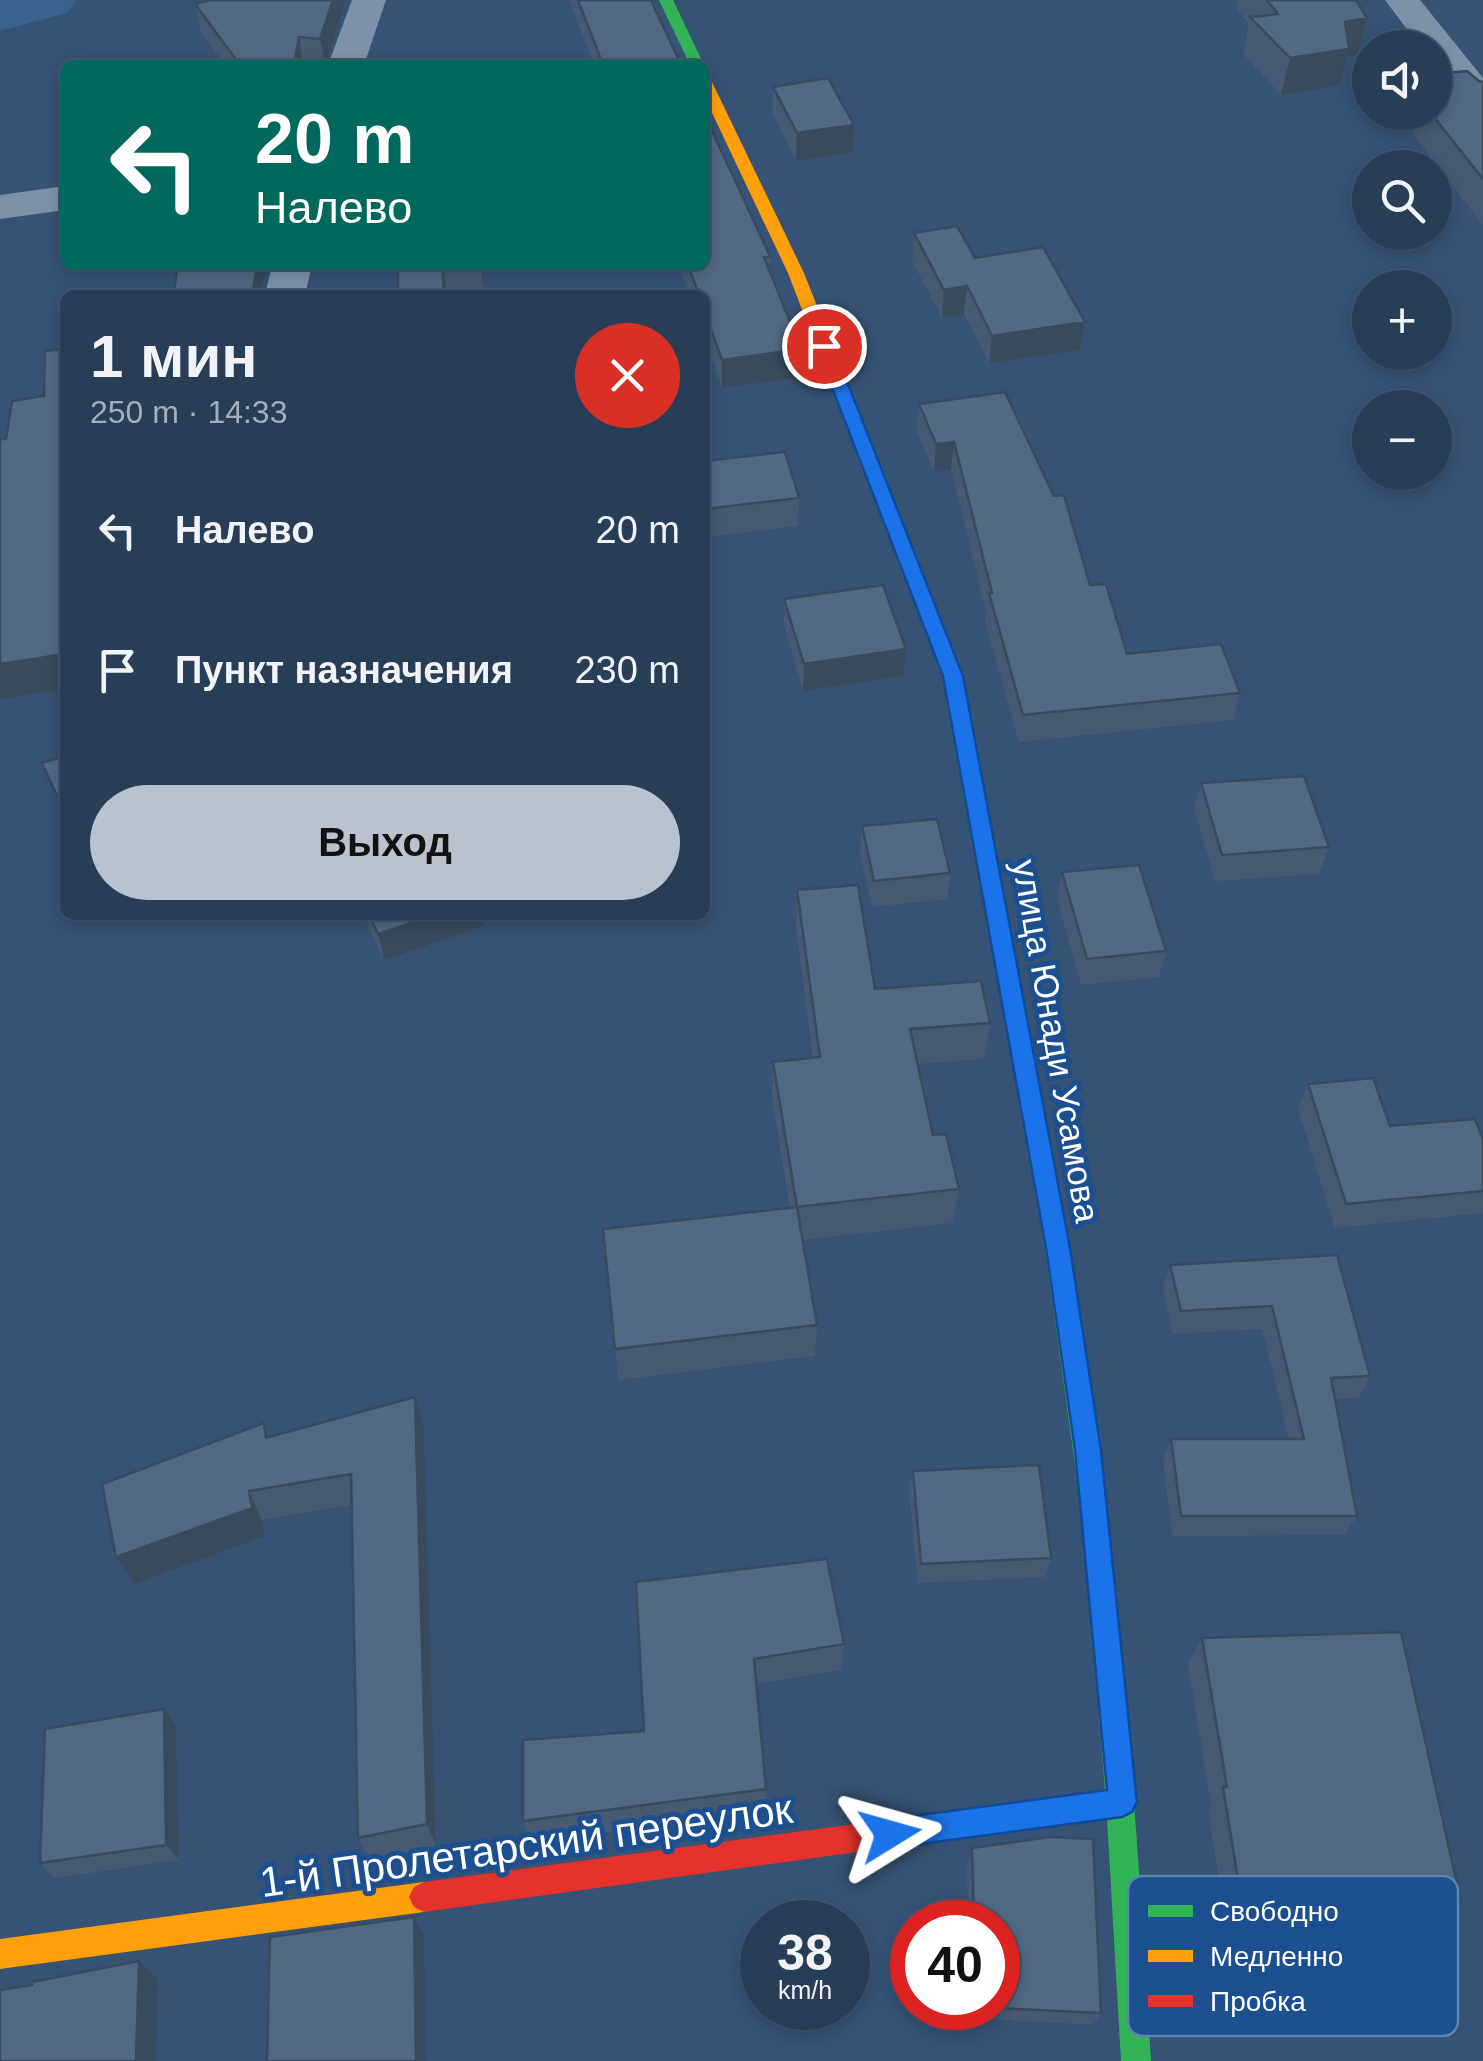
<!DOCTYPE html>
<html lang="ru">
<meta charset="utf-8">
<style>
body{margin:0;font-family:Helvetica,sans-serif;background:#30455d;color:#f1f3f6;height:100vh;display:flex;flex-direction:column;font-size:38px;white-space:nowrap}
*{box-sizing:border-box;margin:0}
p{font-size:32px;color:#a5aeba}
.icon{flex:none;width:55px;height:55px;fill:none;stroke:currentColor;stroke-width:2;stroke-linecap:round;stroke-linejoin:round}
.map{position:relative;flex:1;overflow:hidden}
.side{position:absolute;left:60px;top:290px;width:650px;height:630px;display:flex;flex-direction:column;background:#283e57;border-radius:15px;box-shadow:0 5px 15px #0003,0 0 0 2px #44576d}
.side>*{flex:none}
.hud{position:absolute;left:60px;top:60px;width:650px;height:210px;border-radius:15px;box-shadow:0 5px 15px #0003,0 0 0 2px #44576d;background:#00695c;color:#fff;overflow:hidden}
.fabs{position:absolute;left:1352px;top:30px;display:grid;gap:20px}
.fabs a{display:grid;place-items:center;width:100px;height:100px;border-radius:50%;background:#283e57;box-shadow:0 5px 15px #0003,0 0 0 2px #44576d;font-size:50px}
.speed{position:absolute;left:740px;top:1900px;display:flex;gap:20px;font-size:50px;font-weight:700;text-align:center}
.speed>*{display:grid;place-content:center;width:130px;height:130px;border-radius:50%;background:#283e57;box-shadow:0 5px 15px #0003,0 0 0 2px #44576d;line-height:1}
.speed small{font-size:25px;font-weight:400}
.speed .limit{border:15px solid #d22;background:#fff;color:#111}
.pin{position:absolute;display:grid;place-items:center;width:85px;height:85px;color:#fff;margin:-42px;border:5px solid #fff;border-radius:50%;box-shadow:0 2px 10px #0007}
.me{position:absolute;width:110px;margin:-55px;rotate:82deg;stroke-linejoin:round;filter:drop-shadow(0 0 8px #0008)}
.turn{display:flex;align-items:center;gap:35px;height:210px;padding:0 30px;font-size:45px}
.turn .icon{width:130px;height:130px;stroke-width:2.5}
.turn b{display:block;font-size:70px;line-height:85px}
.round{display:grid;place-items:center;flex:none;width:105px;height:105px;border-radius:52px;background:#30455d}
.summary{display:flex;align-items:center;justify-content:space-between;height:170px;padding:0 30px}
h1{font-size:60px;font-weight:600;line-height:75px}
.primary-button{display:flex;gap:20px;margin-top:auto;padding:20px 30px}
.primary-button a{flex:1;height:115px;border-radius:60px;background:#b9c2ce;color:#111;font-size:40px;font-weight:600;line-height:115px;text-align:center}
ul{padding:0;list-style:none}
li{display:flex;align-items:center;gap:30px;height:140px;padding:0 30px}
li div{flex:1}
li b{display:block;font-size:38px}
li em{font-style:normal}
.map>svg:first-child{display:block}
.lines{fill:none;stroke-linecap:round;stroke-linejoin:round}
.river{fill:#3b618d;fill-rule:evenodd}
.street{fill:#7d92a8;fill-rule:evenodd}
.fast{fill:#30b455;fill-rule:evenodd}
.slow{fill:#ff9f0a;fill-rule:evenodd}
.jam{fill:#e5322d;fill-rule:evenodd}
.wall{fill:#475a72}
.shaded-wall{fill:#394a5c}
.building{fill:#526984;stroke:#394a5c;stroke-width:2.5}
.route{fill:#1a73e8;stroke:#114b97;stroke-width:2.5}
.labels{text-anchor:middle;stroke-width:10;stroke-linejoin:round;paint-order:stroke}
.street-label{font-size:35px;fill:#fff;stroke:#1b4f8f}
.near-street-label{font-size:42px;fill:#fff;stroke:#1b4f8f}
.key{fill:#1b4f8f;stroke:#5f84b1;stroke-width:2.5}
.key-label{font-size:28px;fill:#fff}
</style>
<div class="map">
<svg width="1483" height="2061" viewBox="0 0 1483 2061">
<rect width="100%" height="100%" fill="#365274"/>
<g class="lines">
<path class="river" d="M0 0H76L67 13 0 31Z"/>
<path class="street" d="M352 0H386L364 65H328Z
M1385 0H1420L1483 78V113L1470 110 1435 65V48H1421Z
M65 186V210L0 219V195Z
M272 265H312L305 295H265Z"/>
<path class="fast" d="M659 0H673L704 65H690Z
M1052 1203 1060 1206 1064 1213C1112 1495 1135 1777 1151 2061H1121L1107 1818 958 1838 948 1834 944 1824 948 1814 958 1810 1105 1790 1084 1529 1040 1213 1044 1206Z"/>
<path class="slow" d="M705 78 712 82 804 273 963 676 970 716 967 721 960 723 950 716 943 676 788 273 705 98Z
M424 1882 434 1887 439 1897 434 1907 424 1912 0 1969V1939Z"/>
<path class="jam" d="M960 709 970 716 1064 1213 1060 1220 1052 1223 1044 1220 1040 1213 950 716Z
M958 1810 968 1814 972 1824 968 1834 958 1838 424 1912 414 1907 409 1897 414 1887 424 1882Z"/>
</g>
<path class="wall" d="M346 0 325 65H225L201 32 195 4Z
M569 0H651L681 65H594Z
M1238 0H1356L1367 18 1358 55 1347 57 1340 85 1281 95 1243 54 1249 24 1236 8Z
M1479 81 1483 82V225L1396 112H1435Z
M773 87 853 152 796 161 773 114Z
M914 233 975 258 1080 350 989 363 964 314 942 318 912 261Z
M770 256 769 271 801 377 722 388 705 339V295H689L680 270 660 273 657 265H705Z
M398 265H484V290L447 292Z
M919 404 1090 585 1127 654 1240 693 1233 720 1019 742 985 621 986 611 951 470 934 472 917 432Z
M705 461 799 498 798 526 705 537Z
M784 599 903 676 803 691 784 626Z
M65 756V817L42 763Z
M1201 783 1329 847 1319 874 1215 881 1194 809Z
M862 826 950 873 947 899 872 907 860 852Z
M1062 872 1166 951 1159 977 1081 985 1057 898Z
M797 890 875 989 990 1023 984 1059 918 1064 933 1135 959 1189 953 1223 803 1240 817 1325 815 1356 618 1380 603 1229 790 1208 772 1098 773 1062 813 1058 796 927Z
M363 915H482L484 926 384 960Z
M1308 1084 1390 1126 1483 1139V1213L1335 1228 1298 1109Z
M1337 1255 1370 1376 1359 1398 1335 1399 1357 1516 1345 1535 1172 1536 1163 1460 1171 1439H1289L1262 1329 1172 1334 1163 1288 1170 1265Z
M424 1428 436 1846 370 1859 358 1838 351 1505 262 1520 265 1536 134 1584 270 1437Z
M913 1471 1051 1558 1045 1577 918 1583 909 1491Z
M636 1582 844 1644 841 1670 757 1684 766 1789 765 1811 530 1843 523 1821 644 1731Z
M1202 1638 1461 1902 1438 1922 1227 1929 1208 1810 1211 1805 1188 1664Z
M164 1709 176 1726 179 1860 55 1878 40 1863Z
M972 1848 1101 2013 1093 2025 970 2018V2008H998V1922H968L967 1862Z"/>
<path class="shaded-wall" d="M333 0H346L325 65 320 39Z
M1367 18 1358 55 1347 57 1340 85 1281 95 1290 58 1345 22Z
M299 37 303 65H294Z
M854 125 853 152 796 161 797 133Z
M255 265H267L262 289 264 295H252Z
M443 265 447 295H443Z
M481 265H484V290Z
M660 265H680V270L660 273Z
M967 286 964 314 942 318 944 290Z
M1085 322 1080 350 989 363 992 336Z
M801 349V377L722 388V360Z
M954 442 951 470 934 472 936 444Z
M906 649 903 676 803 691 804 664Z
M65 654V689L0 699V664Z
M435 915H482L484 926 384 960 378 934Z
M415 1397 424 1428 436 1846 427 1824Z
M249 1491 262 1520 265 1536 134 1584 116 1557Z
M164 1709 176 1726 179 1860 166 1845Z
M414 1917 424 1936 426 2061H416Z
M139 1961 158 1979 156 2061H136Z"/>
<path class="building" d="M210 0H333L320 39 299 37 294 65H240L195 4Z
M578 0H651L681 65H603Z
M1267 0H1356L1367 18 1345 22 1349 49 1290 58 1250 17 1278 14Z
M1467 71 1479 81 1483 82V179L1430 112H1435V74Z
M828 78 854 125 797 133 773 87Z
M705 116 770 256 764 257 801 349 722 360 705 313V295H699L688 265H705Z
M957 226 975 258 1043 247 1085 322 992 336 967 286 944 290 914 233Z
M177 265H257L252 295H174Z
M398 265H443V295H398Z
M65 349V506H60L65 535V654L0 664V439H6L12 401 44 396 45 351Z
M1005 392 1054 496 1064 495 1090 585 1106 584 1127 654 1221 644 1240 693 1023 715 989 593H992L954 442 936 444 919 404Z
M785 452 799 498 705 509V461Z
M883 585 906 649 804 664 784 599Z
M65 756V813L42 763Z
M1304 776 1329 847 1222 855 1201 783Z
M937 819 950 873 874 881 862 826Z
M1139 865 1166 951 1087 959 1062 872Z
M858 885 875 989 981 981 990 1023 910 1029 933 1135 946 1134 959 1189 797 1207 773 1062 820 1057 797 890Z
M369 915H435L378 934Z
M1373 1078 1390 1126 1475 1119 1483 1139V1191L1346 1204 1308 1084Z
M797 1207 817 1325 615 1349 603 1229Z
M1337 1255 1370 1376 1331 1378 1357 1516H1181L1171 1439H1304L1272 1306 1181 1311 1170 1265Z
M415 1397 427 1824 358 1838 351 1474 249 1491 252 1508 116 1557 102 1484 264 1423 266 1438Z
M1039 1465 1051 1558 921 1564 913 1471Z
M827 1559 844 1644 754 1659 766 1789 523 1821V1740L644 1731 636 1582Z
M1401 1632 1461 1902 1243 1910 1223 1787H1227L1202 1638Z
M164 1709 166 1845 40 1863 45 1729Z
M1049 1837 1093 1839 1101 2013 997 2008 998 1922H974L972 1848Z
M414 1917 416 2061H267L270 1937Z
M139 1961 136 2061H0V1990L32 1985V1982Z"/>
<path class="route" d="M824 341 833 346 963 676 1070 1248 1101 1450 1137 1802 1132 1812 1122 1817 890 1848 880 1844 876 1834 880 1823 890 1819 1107 1790 1075 1450 1046 1248 943 676 816 346Z"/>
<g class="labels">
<g class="street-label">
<text transform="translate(1056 1041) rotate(80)" y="12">улица Юнади Усамова</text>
</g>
<g class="near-street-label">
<text transform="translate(526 1845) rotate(-8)" y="15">1-й Пролетарский переулок</text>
</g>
</g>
<rect x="1128" y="1876" width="330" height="160" rx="15" class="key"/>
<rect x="1148" y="1905" width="45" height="12" fill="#30b455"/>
<rect x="1148" y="1950" width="45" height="12" fill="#ff9f0a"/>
<rect x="1148" y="1995" width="45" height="12" fill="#e5322d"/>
<g class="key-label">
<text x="1210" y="1921">Свободно</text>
<text x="1210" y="1966">Медленно</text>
<text x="1210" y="2011">Пробка</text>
</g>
</svg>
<div class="fabs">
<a><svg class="icon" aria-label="sound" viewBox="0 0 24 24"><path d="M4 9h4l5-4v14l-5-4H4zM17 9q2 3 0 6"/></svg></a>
<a><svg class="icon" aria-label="search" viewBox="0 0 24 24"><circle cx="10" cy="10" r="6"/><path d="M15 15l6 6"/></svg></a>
<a>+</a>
<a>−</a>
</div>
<div class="speed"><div>38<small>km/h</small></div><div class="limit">40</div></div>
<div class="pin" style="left:824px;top:346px;background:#d93025"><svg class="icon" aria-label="arrive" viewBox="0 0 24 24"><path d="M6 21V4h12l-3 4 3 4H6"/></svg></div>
<svg class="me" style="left:890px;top:1834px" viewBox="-20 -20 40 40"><path d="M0-17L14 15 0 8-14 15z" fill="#1a73e8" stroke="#fff" stroke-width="4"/></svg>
<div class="hud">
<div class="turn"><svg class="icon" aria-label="left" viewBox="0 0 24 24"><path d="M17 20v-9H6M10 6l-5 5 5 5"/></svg><div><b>20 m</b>Налево</div></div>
</div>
<section class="side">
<div class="summary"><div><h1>1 мин</h1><p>250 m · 14:33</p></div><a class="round" style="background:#d93025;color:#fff"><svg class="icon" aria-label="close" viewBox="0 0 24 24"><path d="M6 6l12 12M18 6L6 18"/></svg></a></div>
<ul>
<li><svg class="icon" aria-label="left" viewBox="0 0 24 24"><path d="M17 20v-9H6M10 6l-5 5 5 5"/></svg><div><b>Налево</b></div><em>20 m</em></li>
<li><svg class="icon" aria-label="arrive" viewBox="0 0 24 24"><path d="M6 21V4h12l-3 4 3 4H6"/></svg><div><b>Пункт назначения</b></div><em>230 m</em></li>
</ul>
<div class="primary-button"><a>Выход</a></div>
</section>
</div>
